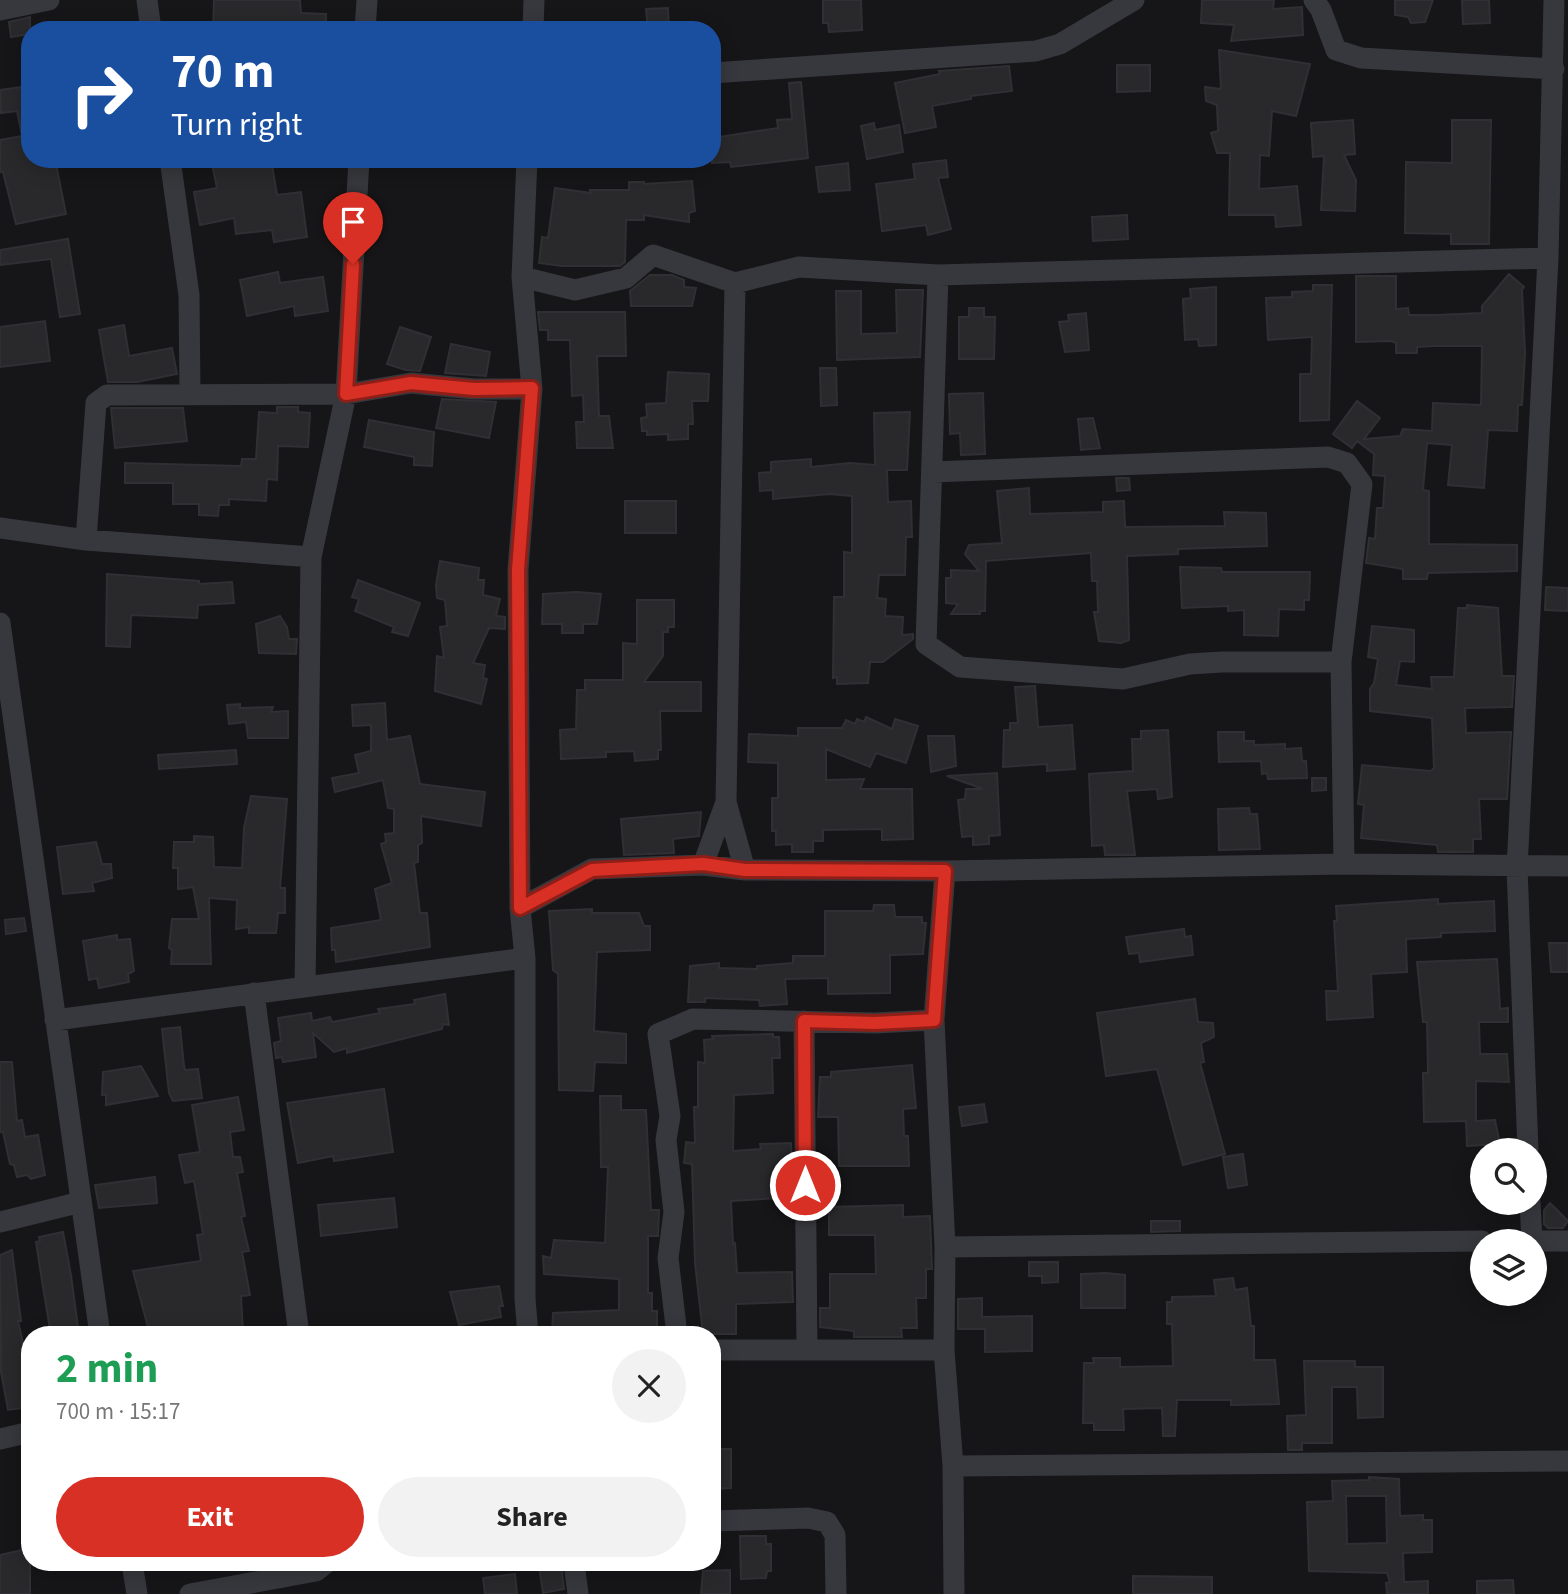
<!DOCTYPE html>
<meta charset="utf-8">
<style>
body{margin:0;font-family:"Source Sans 3",sans-serif;background:#f2f2f2;color:#222;height:100vh;display:flex;flex-direction:column;font-size:26px;white-space:nowrap}
*{box-sizing:border-box;margin:0}
p{font-size:23px;color:#767676}
.icon{flex:none;width:38px;height:38px;fill:none;stroke:currentColor;stroke-width:2;stroke-linecap:round;stroke-linejoin:round}
.map{position:relative;flex:1;overflow:hidden}
.drawer{position:absolute;left:21px;top:1326px;width:700px;height:245px;display:flex;flex-direction:column;background:#fff;border-radius:28px;box-shadow:0 4px 18px #0003}
.drawer>*{flex:none}
.top-card{position:absolute;left:21px;top:21px;width:700px;height:147px;border-radius:28px;box-shadow:0 4px 18px #0003;background:#1a4fa0;color:#fff;overflow:hidden}
.controls{position:absolute;left:1470px;top:1138px;display:grid;gap:14px}
.controls a{display:grid;place-items:center;width:77px;height:77px;border-radius:50%;background:#fff;box-shadow:0 4px 18px #0003;font-size:35px}
.pin{position:absolute;display:grid;place-items:center;width:60px;height:60px;color:#fff;margin:-72px -30px;border-radius:50% 50% 50% 0;rotate:-45deg;box-shadow:0 0 7px #0007}
.pin .icon{rotate:45deg}
.me{position:absolute;width:77px;margin:-38px;rotate:0deg;stroke-linejoin:round;filter:drop-shadow(0 0 5px #0008)}
.turn{display:flex;align-items:center;gap:24px;height:147px;padding:0 35px;font-size:32px}
.turn .icon{width:91px;height:91px;stroke-width:2.5}
.turn b{display:block;font-size:49px;line-height:60px}
.round{display:grid;place-items:center;flex:none;width:74px;height:74px;border-radius:37px;background:#f2f2f2}
.summary{display:flex;align-items:center;justify-content:space-between;height:119px;padding:0 35px}
h1{font-size:42px;font-weight:700;line-height:52px;color:#1e9e55}
.cta{display:flex;gap:14px;margin-top:auto;padding:14px 35px}
.cta a{flex:1;height:80px;border-radius:42px;background:#d93025;color:#fff;font-size:28px;font-weight:700;line-height:80px;text-align:center}
.cta a+a{background:#f2f2f2;color:#222}
.map>svg:first-child{display:block}
.building{fill:#29292c;stroke:#303034;stroke-width:2;fill-rule:evenodd}
.lines{fill:none;stroke-linecap:round;stroke-linejoin:round}
.minor{stroke:#37383d;stroke-width:21}
.route-casing{stroke:#8d1f18;stroke-width:18}
.route{stroke:#d93025;stroke-width:12}
</style>
<div class="map">
<svg width="1568" height="1594" viewBox="0 0 1568 1594">
<rect width="100%" height="100%" fill="#161618"/>
<path class="building" d="M214 0H300L301 13 326 14V30H213Z
M823 0H861L862 30 829 32 828 23H823Z
M1202 0H1274L1273 9 1302 7 1303 35 1231 41 1234 25 1201 23Z
M1395 0H1433L1425 22 1411 23 1408 17 1395 15Z
M1462 0H1489L1490 23 1463 24Z
M668 8 669 30H648L646 9Z
M30 17V34L11 37 9 22Z
M1219 50 1310 64 1296 116 1272 111 1269 156 1260 155 1259 189 1297 186 1301 225 1276 227 1275 215H1229L1230 153H1217L1211 133 1218 131 1217 105 1206 101 1205 87 1221 89Z
M1117 65H1150V91L1117 92Z
M1009 66 1012 91 971 96V99L932 106 936 127 905 133 895 83 940 74 939 71Z
M801 82 808 158 731 167 730 162 712 163V138L778 128 777 120 792 119 789 83Z
M30 86V159H55L66 214 16 224 3 172H0V140L22 136 17 111 1 113 0 90Z
M1353 120 1355 154 1344 155 1356 180 1355 211 1321 210 1324 156 1313 157 1311 123Z
M1452 120H1491L1489 244H1451V234L1405 233 1406 162 1452 163Z
M874 123 875 130 899 125 903 152 867 159 861 126Z
M211 159H271L277 195 301 192 307 237 274 242 272 230 236 234 234 218 200 225 194 192 217 188Z
M946 160 948 177 938 178 951 229 928 235 926 225 882 231 876 184 915 179 913 164Z
M848 163 850 190 819 192 816 167Z
M692 181 695 211 689 213V222L644 215V220H626L625 262 620 266H562L539 263 542 237 548 238 555 188 591 193 590 190H629V182H644V184Z
M1127 215 1128 239 1093 241 1092 217Z
M68 239 80 314 60 317 51 259 0 265V250Z
M278 272 280 283 323 277 328 311 295 316 294 306 247 316 240 280Z
M1509 274 1524 287 1522 290 1525 353 1522 405H1518L1517 431 1488 430 1484 488 1448 485 1452 445 1427 443 1423 490 1429 491V544L1517 545V571L1428 573 1427 579H1403V569L1366 563 1369 538 1375 539 1377 508H1383L1385 476 1373 475 1374 454 1357 441 1352 448 1333 434 1357 401 1380 418 1364 439 1400 436 1403 429 1432 431 1433 403 1481 405 1482 346H1434L1417 347V353H1396V343L1391 341 1356 342V276H1396V309L1408 308 1409 315H1436L1482 313V306Z
M650 275H672L684 280V287L696 288 692 306H631L630 291Z
M1313 285H1332L1329 420 1300 421V374H1311L1312 337 1268 340 1266 298 1292 297V292L1313 291Z
M1216 287V345L1199 346 1198 339 1185 340 1183 299 1191 298 1190 289Z
M896 290H923L920 357 837 360 836 291H861V334L897 333Z
M969 308H984V317H995L994 359H959V317H969Z
M538 312H625L626 356H597L599 416H609L613 448H577L576 422H584L583 395 572 396 570 340H548V330H540Z
M1086 313 1089 350 1065 352 1059 322 1069 321 1068 315Z
M45 321 50 361 0 367V327Z
M124 325 129 356 172 348 177 374 137 382H108L99 330Z
M400 327 431 337 420 371 406 370 387 364Z
M451 344 490 352 486 376 445 373Z
M820 368H836L837 405 821 406Z
M668 372 709 374 708 401H692L693 424H688V439L668 440V434L647 435V431H642L641 418 647 417 646 404 666 403Z
M983 393 985 454 961 455 960 433 950 434 949 394Z
M442 399 496 402 489 438 436 428Z
M277 407H298V412L310 413 308 447 278 446 277 480 267 479 266 501 229 499V505H219L218 516 199 515V504H173V483H125V463L241 466 242 459H256L259 412 277 413Z
M111 408H183L187 441 115 448Z
M910 412 907 470H887L888 502 911 501 912 537H906L905 575H879L877 598 886 599 885 616 903 617 902 635 913 634V639L883 662H870L868 683 837 684V677L833 678 834 597H844V552L852 553V496L830 494 773 499V490L760 491 759 473 771 472V462L811 459V467L850 463 875 465 874 413Z
M1093 418 1100 448 1081 450 1078 419Z
M369 420 434 432 432 466 414 465V457L364 447Z
M1116 478H1129L1130 490 1117 491Z
M1029 488 1030 514 1103 512V502L1124 501 1125 527 1225 526 1224 512 1266 513 1267 546 1178 549V554L1127 556 1129 640 1121 643 1099 641 1094 612H1098L1097 581H1092L1091 553 986 561 985 611H980V614H951L958 604 946 603V578H951V570L979 571 965 554 969 545 1002 543 997 491Z
M625 501H676V533H625Z
M440 561 479 568 478 580H484L483 595 500 599 496 616 505 617V629L489 628 473 663 485 665 483 678 487 679 481 704 435 691 437 656 444 658 440 627 447 626 445 600 437 598 436 585Z
M1180 567 1221 568 1222 572H1310L1309 600H1304V610L1279 609 1278 636 1244 635V610L1228 611V606L1182 608Z
M107 574 199 581V584L232 582 234 603 198 605 197 618 131 615 130 647 106 646Z
M358 580 420 603 408 636 392 632 394 627 355 611 359 599 352 597Z
M1546 587 1568 588V611L1545 610Z
M577 592 601 594 597 624H583V633H562V624H542L543 594Z
M637 600H674V627H668V632H663V656L644 682H701V711H660L661 750H658V759L635 761 634 751 606 752V757L561 759 560 730 576 729 577 690H585V680H623V643L637 644Z
M1467 605 1498 608 1502 676H1514L1512 707 1465 708 1466 733 1511 732 1507 799H1479L1481 839H1473V852H1438L1437 845 1361 838 1364 805 1358 804 1362 765 1431 771 1434 768 1432 718 1370 711V689L1374 683 1378 659 1368 657 1372 626 1414 630V662L1400 661 1396 685 1432 689 1431 677H1454L1458 608H1467Z
M280 616 287 627 289 639H297L296 654 259 653 256 624Z
M1035 686 1038 727 1072 725 1075 769 1047 771V764L1003 767 1004 730H1010V723H1018L1015 687Z
M385 703 387 740 410 736 420 784 485 792 481 826 421 816 422 843 418 845V862L414 863 420 913H427L430 947 336 962 335 950H332L331 928 381 920 375 889 392 883 381 844 386 842 385 834 394 833V809L388 808 383 780 335 792 332 778 359 773 355 755 371 751V725L353 726 352 705Z
M240 704V708L273 707 271 712 288 711V738H248L246 722 229 724 227 705Z
M866 717 892 729 895 719 918 726 906 763 876 753 870 767 826 749V780L864 779 860 789H912L913 839 882 840V829L823 830V841H813V852H792V844L776 845V831H772V798H778V763L748 762 749 734 798 736V728H842L846 720 855 724 857 719 864 722Z
M1168 730 1172 797 1158 799 1157 789 1127 791 1135 855H1105L1104 845 1092 846 1089 774 1133 771 1132 739H1141V731Z
M1218 732H1244V741H1254V745L1285 744V749L1301 748 1302 761H1306L1307 778 1268 779 1267 773 1262 774 1261 761 1219 762Z
M928 736H954L956 766 931 772Z
M236 750 237 764 159 769 158 755Z
M997 773 1000 835 989 836V844L973 845V836L962 837 958 800 965 799 966 789H983L947 776Z
M1312 778H1326V790L1312 791Z
M251 796 287 799 280 888H285V913H278L276 933H249V927L236 929 237 900 209 898 211 964H171L172 950 169 948 172 919H199L193 887 178 889V868H173L174 842H194V836L213 837 214 867 242 868 244 828Z
M1249 808 1250 814H1257L1260 849 1219 850 1218 809Z
M701 812 699 836 673 839 674 853 624 855 621 819Z
M96 842 102 864H111L112 878 92 883 94 891 63 894 57 847Z
M1438 899V904L1494 901 1495 931 1441 933V937L1406 939 1407 972 1371 974 1373 1017 1327 1020 1326 991H1338L1334 921H1337L1336 906Z
M874 905H894L895 917H922V923H926L923 954 890 955V993L828 994V978L785 979 787 1004 760 1006 759 1000 705 998V1002H688L690 966 719 963V968L757 969V966L793 963V956H825V911H873Z
M592 909V913H639L644 926H650V950L597 952 594 1031 626 1034V1063L595 1062 593 1091 559 1090 558 974 553 970 549 911Z
M24 918 26 931 6 934 5 920Z
M1184 929 1185 937 1191 936 1193 955 1140 962 1139 953 1129 954 1126 937Z
M117 935V940L130 939 134 971 128 974 129 982 99 988 97 978 89 980 83 941Z
M1549 943H1568V972H1551Z
M1497 959 1500 1009 1508 1008V1022H1479L1480 1054H1507L1509 1082 1476 1081V1121L1495 1120 1500 1144 1467 1146 1466 1121 1424 1122 1423 1073H1428L1427 1022H1423L1417 962Z
M445 994 449 1025 443 1024 442 1029 347 1053V1048L334 1052 313 1033 316 1057 283 1062 282 1057 276 1058 274 1043 281 1041 278 1018 311 1013 312 1021 330 1017 332 1022 380 1013 378 1009 415 1004 414 1000Z
M1195 999 1198 1022 1213 1023 1214 1037 1201 1043 1204 1062 1200 1063 1225 1154 1183 1165 1157 1069 1106 1076 1097 1013Z
M180 1027 184 1066 185 1070 198 1069 202 1098 173 1101 169 1093 162 1029Z
M773 1034V1037H779L780 1058H772L773 1093 734 1095 733 1151 761 1149 760 1144 791 1143 792 1165 779 1166 780 1198 731 1201 733 1244 735 1243 737 1273 792 1272 793 1302 736 1304V1334H703L695 1263 692 1164 684 1163 686 1142 695 1143 694 1107H698V1062L705 1063 704 1040 713 1039 712 1036Z
M0 1062H12L17 1121 22 1120 25 1137 38 1135 45 1175 31 1179 27 1175 17 1177 14 1165 10 1164 3 1132H0Z
M912 1065 916 1108 903 1109 904 1136H908L909 1166H839L838 1117H818L820 1077H831V1072Z
M141 1066 158 1096 106 1105V1094L102 1095 103 1072Z
M384 1089 393 1152 334 1161 333 1156 298 1163 287 1103Z
M600 1096H621V1110H646L651 1210H659L658 1236H648V1293H652V1311H657V1333L552 1335 553 1313 619 1310V1279L544 1274 543 1256 551 1258 554 1240 605 1243 608 1167H601Z
M238 1097 244 1130 230 1132 233 1157H240L243 1172 237 1173 245 1216 241 1217 249 1251 242 1252 250 1295 241 1296 243 1332 232 1335H150L133 1271 201 1261 197 1235 203 1234 194 1181 185 1183 179 1155 200 1152 192 1105Z
M984 1104 987 1122 962 1126 959 1107Z
M1243 1154 1247 1185 1228 1188 1223 1157Z
M155 1177 157 1203 99 1208 95 1185Z
M394 1198 397 1227 321 1236 318 1205Z
M1550 1203 1568 1221 1563 1228H1548L1544 1224V1210Z
M903 1205V1217L930 1216 932 1269H926V1298H916L917 1328H901L902 1337H854V1331L820 1327V1308H830V1274H876L875 1235H829V1207Z
M1151 1221H1180V1231L1151 1232Z
M63 1232 71 1275 79 1335H51L42 1281 36 1242 40 1241 39 1237Z
M12 1250 21 1321H18L30 1374V1407L8 1410 1 1372 0 1255Z
M1029 1262H1058V1282L1042 1283V1276H1029Z
M1106 1273 1125 1275V1308H1081V1274Z
M1233 1278 1235 1290 1247 1288 1251 1326H1254V1360H1275L1279 1404 1231 1405V1400H1177L1175 1436H1163L1162 1408 1123 1409 1124 1430H1094V1423H1083L1084 1363H1094L1093 1358H1120V1367L1173 1366 1172 1324H1167V1302H1172V1297L1216 1296 1214 1280Z
M499 1286 503 1306H499L501 1317 459 1325 450 1292Z
M982 1298V1317L1032 1316V1351L985 1352V1329H958V1299Z
M1304 1361H1355V1367H1383V1417L1358 1418 1357 1387H1332V1443H1302V1450H1288L1287 1416 1306 1415Z
M712 1449H731V1488L712 1489Z
M1369 1477 1399 1479 1400 1516 1423 1515V1520H1432V1552L1403 1553 1404 1582 1428 1581V1594H1387L1386 1583 1390 1582 1387 1573 1309 1571 1307 1502 1333 1501 1332 1481 1369 1480ZM1346 1496H1386L1387 1543 1347 1544Z
M740 1536H766V1544H771V1571H767L766 1578 741 1579Z
M30 1548V1594H0V1555Z
M561 1563 564 1589 543 1593 539 1566Z
M730 1570V1594H701L703 1571Z
M515 1574 517 1594H485L483 1578Z
M1133 1576 1212 1577V1594H1133Z
M1513 1580 1514 1594H1477V1581Z"/>
<g class="lines">
<path class="minor" d="M147 0 151 30
M1314 0 1321 10 1336 50 1361 58 1554 69
M0 10 49 0
M365 30 367 0
M533 30 534 0
M712 73 1036 51 1060 44 1134 0
M170 159 189 295 190 395
M938 275 926 644 960 667 1123 679 1190 664 1222 662H1341
M522 277 575 290 626 278 653 255 735 283 799 267 938 275 1548 258
M735 283 726 802 745 870
M932 472 1328 457 1347 463 1362 484 1341 662 1344 864
M0 528 86 540 311 557
M86 540 96 403 107 395 346 394 411 383 474 389H532
M0 623 100 1335
M703 865 726 802
M945 871 934 1020 945 1247 944 1350 953 1466 954 1594
M520 908 518 570 532 389 522 277 527 159
M525 958V1299L528 1335
M305 987 311 557 346 394 359 159
M254 993 299 1335
M55 1020 525 958 520 908 592 869 703 865 745 870 945 871 1344 864 1568 866
M804 1021 807 1350
M1528 1150 1517 868 1548 258 1554 0
M1530 1202 1532 1241
M0 1222 81 1202
M1535 1241H1568
M945 1247 1482 1241
M677 1335 668 1258 674 1212 666 1140 670 1116 658 1034 693 1019 875 1023 934 1020
M712 1350H944
M0 1439 30 1432
M953 1466 1568 1461
M712 1521 808 1518 827 1522 835 1535 836 1594
M132 1563 137 1594
M574 1563 578 1594
M190 1594 316 1571 326 1563"/>
</g>
<g class="lines">
<defs>
<path id="route" d="M353 264 346 394 411 383 474 389 532 388 518 570 520 908 592 870 703 864 745 870 945 871 934 1020 875 1023 804 1021 805 1185"/>
</defs>
<use href="#route" class="route-casing"/>
<use href="#route" class="route"/>
</g>
</svg>
<div class="controls">
<a><svg class="icon" aria-label="search" viewBox="0 0 24 24"><circle cx="10" cy="10" r="6"/><path d="M15 15l6 6"/></svg></a>
<a><svg class="icon" aria-label="layers" viewBox="0 0 24 24"><path d="M12 4l9 5-9 5-9-5zM3 14l9 5 9-5"/></svg></a>
</div>
<div class="pin" style="left:353px;top:264px;background:#d93025"><svg class="icon" aria-label="arrive" viewBox="0 0 24 24"><path d="M6 21V4h12l-3 4 3 4H6"/></svg></div>
<svg class="me" style="left:805px;top:1185px" viewBox="-20 -20 40 40"><circle r="17" fill="#d93025" stroke="#fff" stroke-width="3"/><path d="M0-11L8 9 0 5-8 9z" fill="#fff"/></svg>
<div class="top-card">
<div class="turn"><svg class="icon" aria-label="right" viewBox="0 0 24 24"><path d="M7 20v-9h11M14 6l5 5-5 5"/></svg><div><b>70 m</b>Turn right</div></div>
</div>
<section class="drawer">
<div class="summary"><div><h1>2 min</h1><p>700 m · 15:17</p></div><a class="round"><svg class="icon" aria-label="close" viewBox="0 0 24 24"><path d="M6 6l12 12M18 6L6 18"/></svg></a></div>
<div class="cta"><a>Exit</a><a>Share</a></div>
</section>
</div>
